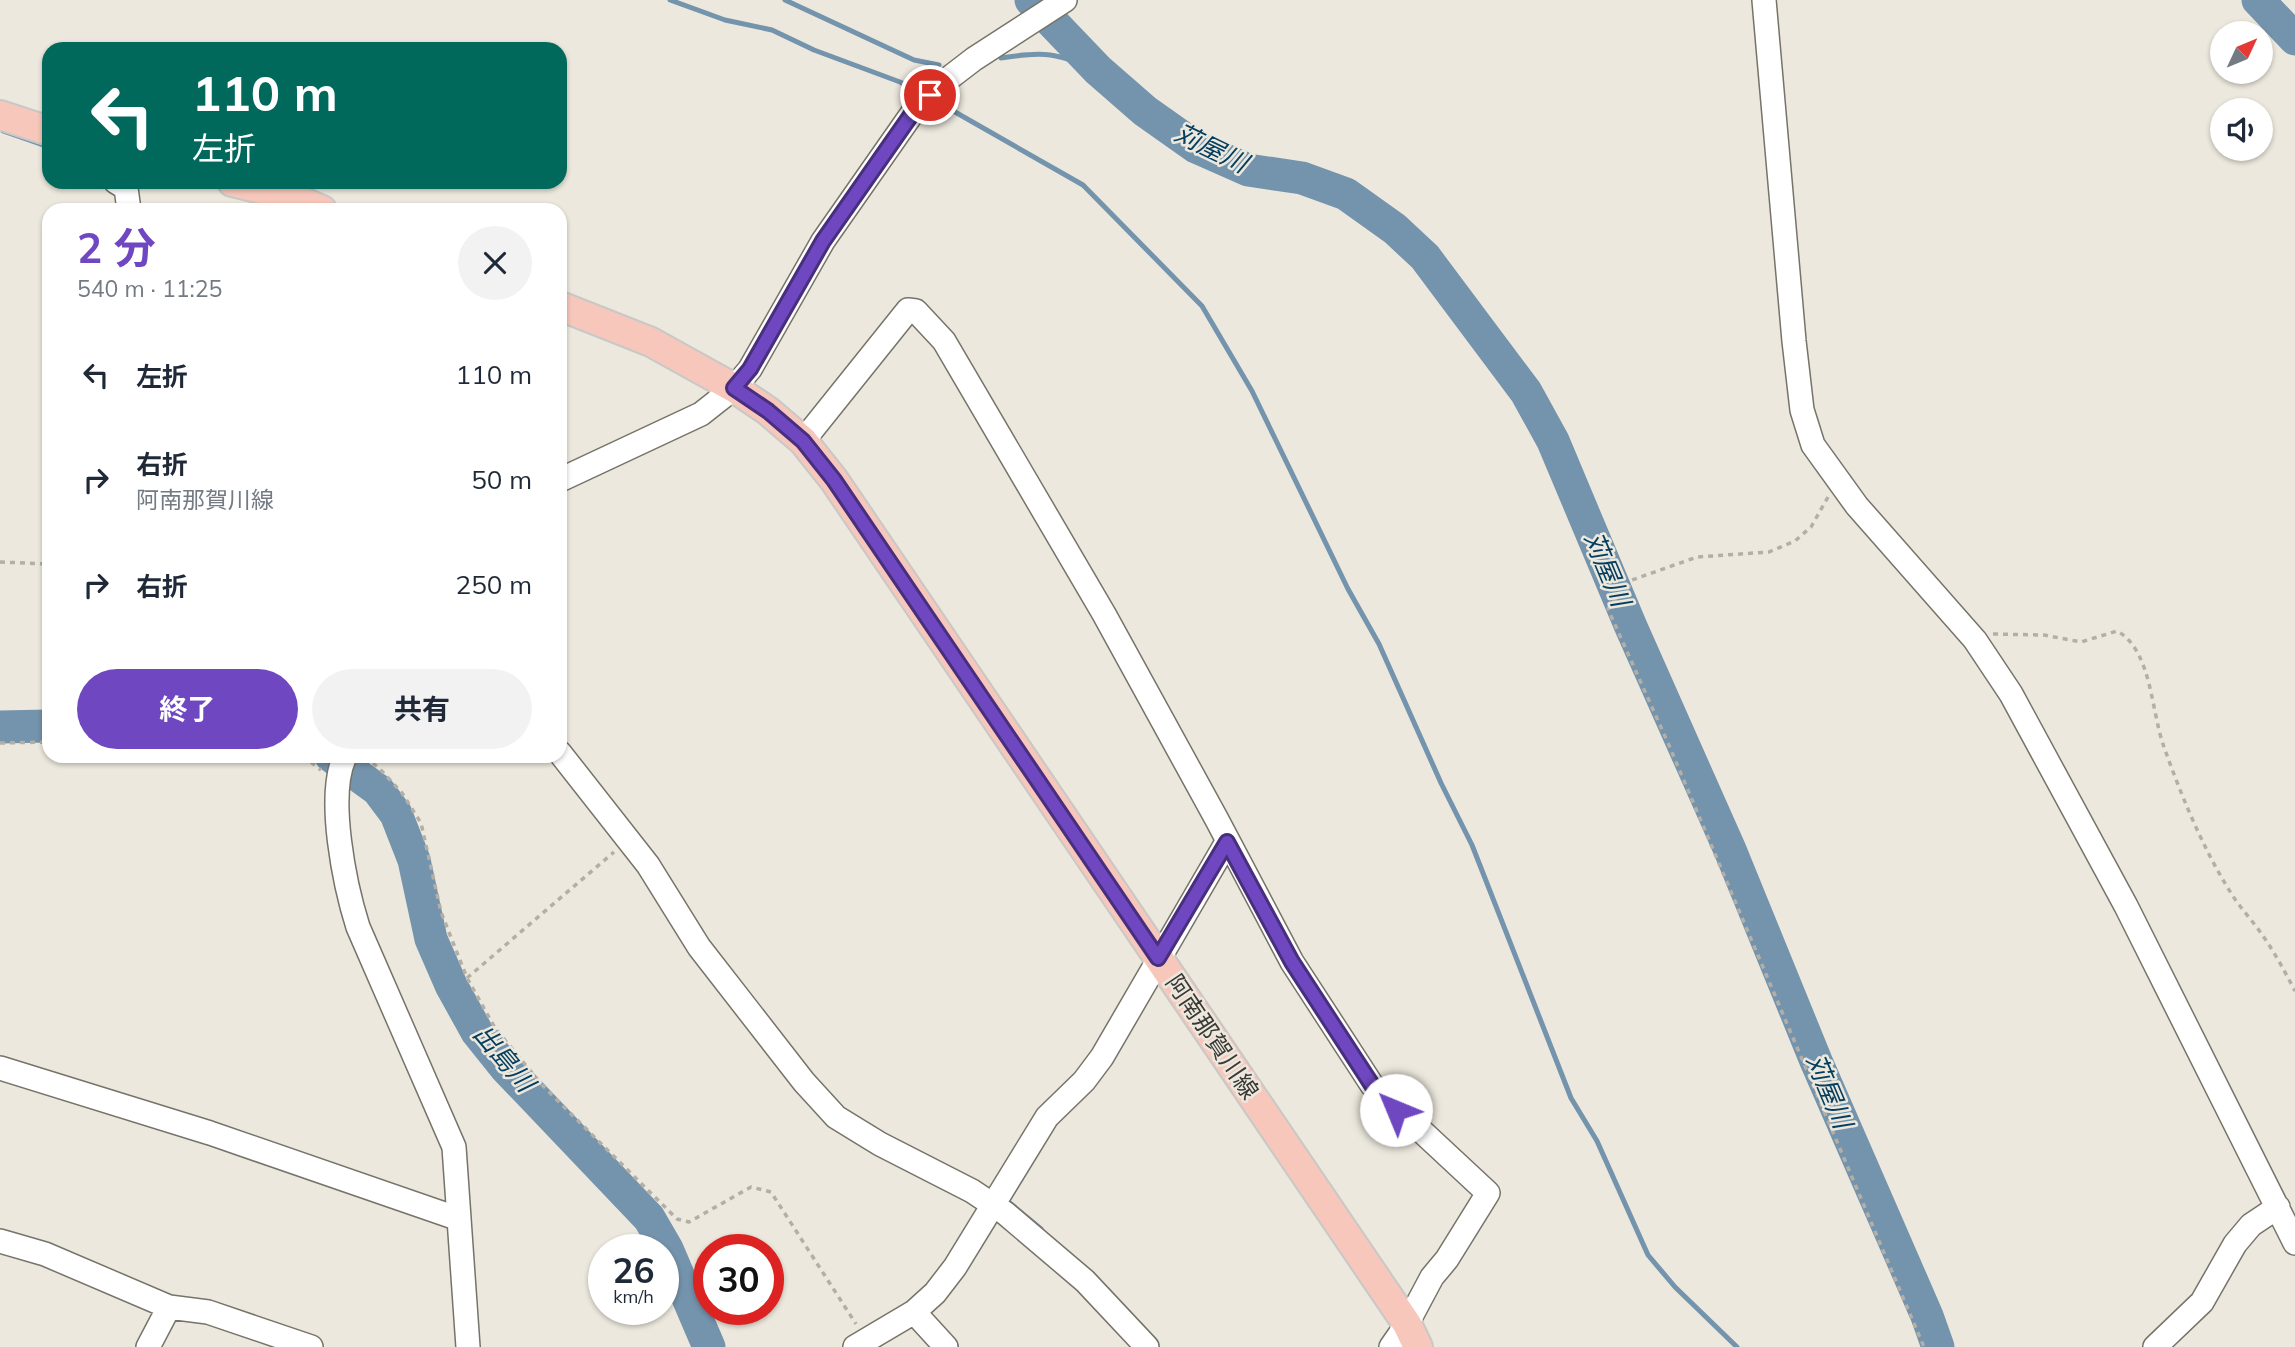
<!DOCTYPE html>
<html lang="ja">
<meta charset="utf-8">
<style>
body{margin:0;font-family:Mulish,"Noto Sans JP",sans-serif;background:#f2f2f3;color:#1f2937;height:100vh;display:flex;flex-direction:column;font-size:26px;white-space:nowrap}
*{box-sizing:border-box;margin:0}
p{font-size:23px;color:#747a83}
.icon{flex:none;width:38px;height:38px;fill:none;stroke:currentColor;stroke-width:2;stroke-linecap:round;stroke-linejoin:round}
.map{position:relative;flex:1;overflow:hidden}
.drawer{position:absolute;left:42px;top:203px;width:525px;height:560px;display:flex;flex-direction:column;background:#fff;border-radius:21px;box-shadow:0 2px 5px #0004}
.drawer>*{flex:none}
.top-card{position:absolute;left:42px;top:42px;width:525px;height:147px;border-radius:21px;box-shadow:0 2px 5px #0004;background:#00695c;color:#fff;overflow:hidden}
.needle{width:46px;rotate:46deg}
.buttons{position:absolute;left:2210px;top:21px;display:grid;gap:14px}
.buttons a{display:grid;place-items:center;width:63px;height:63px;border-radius:50%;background:#fff;box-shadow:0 2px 5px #0004;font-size:35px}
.speed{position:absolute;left:588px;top:1234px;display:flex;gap:14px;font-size:35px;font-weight:700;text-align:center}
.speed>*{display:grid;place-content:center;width:91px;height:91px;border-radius:50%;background:#fff;box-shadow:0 2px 5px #0004;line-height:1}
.speed small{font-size:18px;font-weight:400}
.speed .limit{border:10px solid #d22;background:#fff;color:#111}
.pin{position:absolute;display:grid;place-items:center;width:60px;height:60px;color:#fff;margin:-30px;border:4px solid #fff;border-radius:50%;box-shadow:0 2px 7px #0007}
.me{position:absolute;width:77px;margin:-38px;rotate:315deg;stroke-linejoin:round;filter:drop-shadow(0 0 5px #0008)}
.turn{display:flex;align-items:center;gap:24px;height:147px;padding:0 35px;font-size:32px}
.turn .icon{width:91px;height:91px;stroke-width:2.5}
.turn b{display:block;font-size:49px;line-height:60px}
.round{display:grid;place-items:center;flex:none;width:74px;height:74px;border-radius:37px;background:#f2f2f3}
.head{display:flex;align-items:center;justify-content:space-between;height:119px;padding:0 35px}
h1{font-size:42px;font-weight:700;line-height:52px;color:#6f48c1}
.primary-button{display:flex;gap:14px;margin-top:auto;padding:14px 35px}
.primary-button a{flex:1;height:80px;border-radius:42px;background:#6f48c1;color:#fff;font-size:28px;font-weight:700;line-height:80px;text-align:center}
.primary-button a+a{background:#f2f2f3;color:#1f2937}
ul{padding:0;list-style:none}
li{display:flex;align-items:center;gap:21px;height:105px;padding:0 35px}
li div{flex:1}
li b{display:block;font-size:26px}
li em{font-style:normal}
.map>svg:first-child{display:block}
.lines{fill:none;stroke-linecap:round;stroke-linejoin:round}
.stream{stroke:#7493ac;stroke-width:5}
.river{stroke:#7493ac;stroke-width:33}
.minor-casing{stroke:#767369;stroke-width:26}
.major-casing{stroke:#c8c8c6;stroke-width:32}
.path{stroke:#b3afa7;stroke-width:3.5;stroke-dasharray:5 5;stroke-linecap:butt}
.minor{stroke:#fff;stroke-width:23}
.major{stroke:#f7c7bb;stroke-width:28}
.route-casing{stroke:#482f7d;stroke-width:18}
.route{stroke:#6f48c1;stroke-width:12}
.labels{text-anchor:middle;stroke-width:5;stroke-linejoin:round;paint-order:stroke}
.street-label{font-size:24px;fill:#3b3935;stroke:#ece8dd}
.water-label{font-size:26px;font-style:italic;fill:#033d5f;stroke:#ece8dd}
</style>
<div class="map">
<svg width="2295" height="1347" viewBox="0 0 2295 1347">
<rect width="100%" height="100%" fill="#ece8dd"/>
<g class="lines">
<path class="stream" d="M670 0 725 20 772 30 814 50 900 82 922 94
M785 0 914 60 939 65
M1001 58C1045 51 1056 53 1098 70
M934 100 1083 185 1202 306 1252 391 1348 589 1379 644 1441 783 1472 845 1571 1098 1597 1141 1648 1255 1675 1287 1737 1347
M3 131 49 147
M1005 1199 1041 1229"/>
<path class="river" d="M1031 0 1098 70 1145 111 1196 147 1248 170 1302 178 1346 194 1395 229 1425 257 1526 392 1553 441 1631 627 1730 850 1816 1061 1927 1316 1938 1347
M2258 0 2295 39
M0 727 49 726
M331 756 378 790 396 814 414 860 431 939 451 985 477 1032 505 1067 649 1218 667 1249 709 1347"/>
<defs>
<path id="minor" d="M1764 0 1794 341 1802 410 1813 445 1857 506 1975 640 2011 694 2126 906 2295 1243
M116 182 126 188 129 210
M803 441 908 310 916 311 944 341 1104 614 1216 818 1292 962 1372 1085 1488 1193 1447 1259 1432 1277 1407 1324 1391 1347
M560 480 701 414 734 388 750 369 823 241 916 108 944 82 974 59 1065 0
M560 753 648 865 699 947 804 1082 836 1117 880 1144 972 1191 1005 1213 1085 1281 1147 1347
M345 756C326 796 345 886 358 927L454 1147 468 1347
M0 1068 210 1133 459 1219
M0 1241 45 1254 169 1307 208 1312 311 1347
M914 1312 946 1347
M148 1347 169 1307
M855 1347 914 1312 935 1293 955 1267 1047 1117 1084 1081 1102 1057 1227 842
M2155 1347 2202 1302 2235 1244 2251 1225 2278 1207"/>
<path id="major" d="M0 115 49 131
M232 182 289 196 322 210
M560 306 651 342 734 388 768 411 803 441 834 480 1407 1324 1418 1347"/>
</defs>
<use href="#minor" class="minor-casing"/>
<use href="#major" class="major-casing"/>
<path class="path" d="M1828 497 1811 527 1795 541 1769 552 1697 557 1632 580C1625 598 1616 594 1608 609L1668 743 1924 1347
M0 562 49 564
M1993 634 2044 635 2081 642 2117 631C2152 650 2151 712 2164 747 2181 795 2203 849 2231 893 2240 908 2253 921 2263 936 2275 953 2285 972 2295 991
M0 743 49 742
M303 756 321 770
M365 757 379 768 402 793 421 823 441 912 467 978 495 1028 542 1085 677 1219 689 1222 751 1187 771 1192 856 1324
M467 978 614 852"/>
<use href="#minor" class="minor"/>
<use href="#major" class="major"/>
</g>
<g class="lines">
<defs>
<path id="route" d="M930 95 916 108 823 241 750 369 734 388 768 411 803 441 834 480 1158 958 1227 842 1292 962 1372 1085 1396 1110"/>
</defs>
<use href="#route" class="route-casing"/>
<use href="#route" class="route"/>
</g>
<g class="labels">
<g class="street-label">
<text transform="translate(1212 1037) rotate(56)" y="8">阿南那賀川線</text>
</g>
<g class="water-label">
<text transform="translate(1211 148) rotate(26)" y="9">苅屋川</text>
<text transform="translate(1607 569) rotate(67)" y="9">苅屋川</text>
<text transform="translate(504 1058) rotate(50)" y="9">出島川</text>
<text transform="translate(1829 1091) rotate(67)" y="9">苅屋川</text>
</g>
</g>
</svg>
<div class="buttons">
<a><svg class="needle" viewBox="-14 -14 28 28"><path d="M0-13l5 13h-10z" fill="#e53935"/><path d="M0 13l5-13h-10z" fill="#747a83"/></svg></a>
<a><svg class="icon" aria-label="sound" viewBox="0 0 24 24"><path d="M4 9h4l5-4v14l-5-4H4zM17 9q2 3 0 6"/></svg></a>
</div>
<div class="speed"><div>26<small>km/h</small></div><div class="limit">30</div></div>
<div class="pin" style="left:930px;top:95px;background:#d93025"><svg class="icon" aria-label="arrive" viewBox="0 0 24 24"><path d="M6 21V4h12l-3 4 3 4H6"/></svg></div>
<svg class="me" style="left:1396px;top:1110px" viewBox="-20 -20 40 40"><circle r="19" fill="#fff"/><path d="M0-13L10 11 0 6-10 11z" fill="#6f48c1"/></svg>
<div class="top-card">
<div class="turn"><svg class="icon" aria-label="left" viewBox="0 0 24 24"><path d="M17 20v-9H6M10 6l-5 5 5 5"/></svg><div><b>110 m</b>左折</div></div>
</div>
<section class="drawer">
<div class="head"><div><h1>2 分</h1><p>540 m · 11:25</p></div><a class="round"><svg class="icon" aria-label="close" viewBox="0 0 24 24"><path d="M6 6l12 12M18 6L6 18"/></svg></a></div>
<ul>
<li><svg class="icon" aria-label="left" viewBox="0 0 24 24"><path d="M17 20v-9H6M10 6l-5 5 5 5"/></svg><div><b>左折</b></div><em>110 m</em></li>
<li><svg class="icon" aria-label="right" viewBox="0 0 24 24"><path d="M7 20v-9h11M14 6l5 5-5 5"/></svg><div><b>右折</b><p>阿南那賀川線</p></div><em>50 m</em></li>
<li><svg class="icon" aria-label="right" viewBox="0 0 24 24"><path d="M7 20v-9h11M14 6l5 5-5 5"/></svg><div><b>右折</b></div><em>250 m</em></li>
</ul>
<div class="primary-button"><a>終了</a><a>共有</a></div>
</section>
</div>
